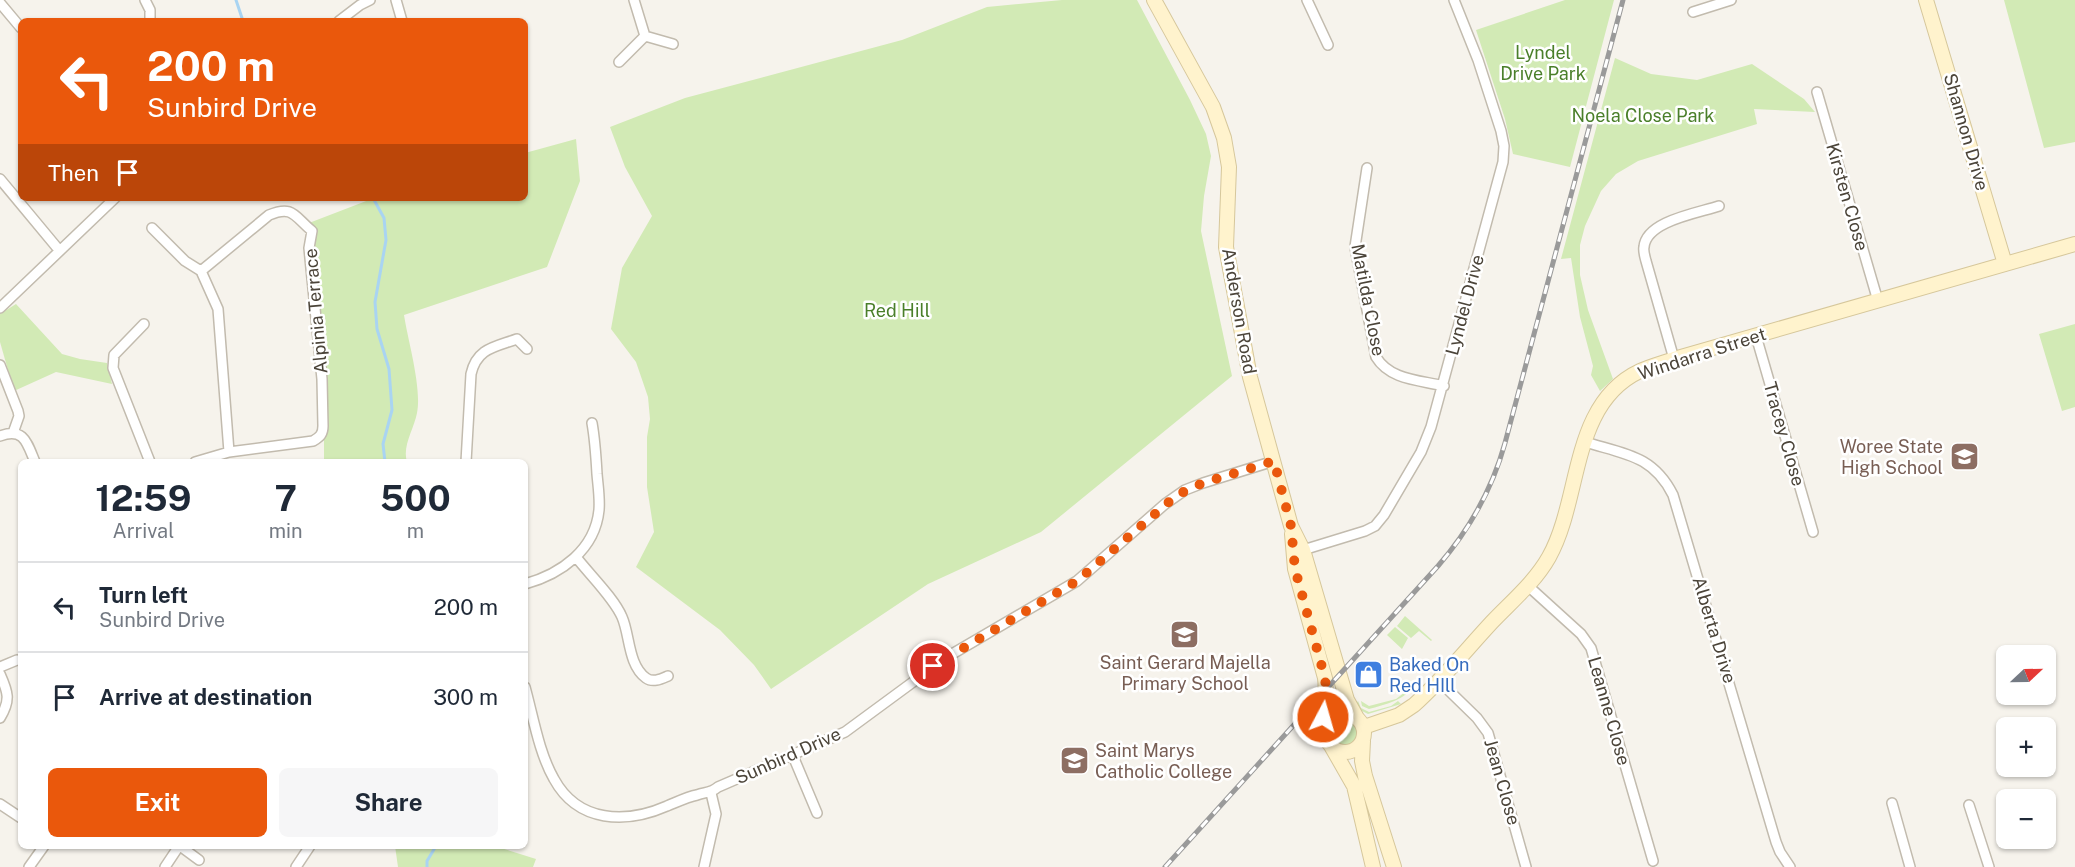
<!DOCTYPE html>
<meta charset="utf-8">
<style>
body{margin:0;font-family:"Public Sans",sans-serif;background:#f6f6f7;color:#1f2937;height:100vh;display:flex;flex-direction:column;font-size:22px;white-space:nowrap}
*{box-sizing:border-box;margin:0}
p{font-size:20px;color:#747a83}
.icon{flex:none;width:33px;height:33px;fill:none;stroke:currentColor;stroke-width:2;stroke-linecap:round;stroke-linejoin:round}
.map{position:relative;flex:1;overflow:hidden}
.drawer{position:absolute;left:18px;top:459px;width:510px;height:390px;display:flex;flex-direction:column;background:#fff;border-radius:9px;box-shadow:0 2px 4px #0004}
.drawer>*{flex:none}
.banner{position:absolute;left:18px;top:18px;width:510px;height:183px;border-radius:9px;box-shadow:0 2px 4px #0004;background:#ea580c;color:#fff;overflow:hidden}
.needle{width:39px;rotate:68deg}
.fabs{position:absolute;left:1996px;top:645px;display:grid;gap:12px}
.fabs a{display:grid;place-items:center;width:60px;height:60px;border-radius:9px;background:#fff;box-shadow:0 2px 4px #0004;font-size:30px}
.pin{position:absolute;display:grid;place-items:center;width:51px;height:51px;color:#fff;margin:-26px;border:3px solid #fff;border-radius:50%;box-shadow:0 2px 6px #0007}
.me{position:absolute;width:66px;margin:-33px;rotate:6deg;stroke-linejoin:round;filter:drop-shadow(0 0 4px #0008)}
.turn{display:flex;align-items:center;gap:21px;height:126px;padding:0 30px;font-size:27px}
.turn .icon{width:78px;height:78px;stroke-width:2.5}
.turn b{display:block;font-size:42px;line-height:51px}
.then{display:flex;align-items:center;height:57px;padding:0 30px;background:#0003;gap:12px;font-size:22px}
.eta{display:flex;justify-content:space-evenly;align-items:center;height:102px;text-align:center}
.eta b{font-size:36px;font-weight:700;line-height:42px}
.primary-button{display:flex;gap:12px;margin-top:auto;padding:12px 30px}
.primary-button a{flex:1;height:69px;border-radius:9px;background:#ea580c;color:#fff;font-size:24px;font-weight:700;line-height:69px;text-align:center}
.primary-button a+a{background:#f6f6f7;color:#1f2937}
ul{padding:0;list-style:none}
li{display:flex;align-items:center;gap:18px;height:90px;padding:0 30px;border-top:2px solid #e0e1e3}
li div{flex:1}
li b{display:block;font-size:22px}
li em{font-style:normal}
.map>svg:first-child{display:block}
.green{fill:#d2eab5}
.lines{fill:none;stroke-linecap:round;stroke-linejoin:round}
.stream{stroke:#a9d4f2;stroke-width:3}
.street-casing{stroke:#c2bbae;stroke-width:12}
.secondary-casing{stroke:#d6c79b;stroke-width:16}
.street{stroke:#fff;stroke-width:9}
.secondary{stroke:#fff3cd;stroke-width:14}
.rail-casing{stroke:#9a9a9a;stroke-width:5}
.rail{stroke:#fff;stroke-width:3;stroke-dasharray:9;stroke-linecap:butt}
.route{stroke:#ea580c;stroke-width:10;stroke-dasharray:0 18}
.labels{text-anchor:middle;stroke-width:5;stroke-linejoin:round;paint-order:stroke}
.park-label{font-size:18px;fill:#4a7f2a;stroke:#fff}
.street-label{font-size:18px;fill:#4b4439;stroke:#fff}
.education-label{font-size:18px;fill:#785e54;stroke:#fff;text-anchor:end}
.shop-label{font-size:18px;fill:#366cbe;stroke:#fff;text-anchor:start}
</style>
<div class="map">
<svg width="2075" height="867" viewBox="0 0 2075 867">
<rect width="100%" height="100%" fill="#f6f3ec"/>
<path class="green" d="M1062 0H1137L1190 100 1206 134 1211 156 1204 196 1201 231 1232 376 1041 532 928 584 771 689 754 665 720 630 636 567 654 532 647 487V437L650 419 648 397 636 362 611 329 622 268 652 216 625 167 610 127 685 98 902 40 987 7Z
M1565 0H1614L1570 167 1513 154 1505 119 1476 30Z
M2004 0H2075V142L2044 148Z
M1615 58 1651 74 1697 80 1752 64 1804 99 1815 112 1754 109 1757 124 1638 161 1616 174 1601 191 1585 226 1580 245V275L1588 310 1613 379 1600 391 1591 375 1593 366 1580 317 1571 258 1561 259Z
M576 139 580 181 547 267 404 315C408 341 422 388 417 413 414 429 402 446 407 462H324V363L309 223 374 198H525V153Z
M16 304 62 354 80 359 107 363 112 384 56 372 14 391 0 342V314Z
M2075 324V407L2062 411 2039 334Z
M1405 616 1432 640 1431 641 1419 631 1411 638 1397 626Z
M1395 627 1408 638 1402 649 1387 635Z
M1413 686C1407 699 1384 705 1369 709L1362 706 1361 701 1369 706 1396 699Z
M1358 701 1361 708 1369 712 1391 706 1398 701 1401 704 1368 714 1358 709 1356 704Z
M1332 732a13 13 0 1 1 26 0a13 13 0 1 1-26 0Z
M395 846H500L501 848 536 859 533 867H398Z"/>
<g class="lines">
<path class="stream" d="M236 0 243 21
M373 198 384 218 386 240 375 302 377 329 389 369 392 410 383 444 385 462
M427 867V861L436 846"/>
<defs>
<path id="street" d="M145 0 150 10V21
M396 0 402 21
M634 0 645 36 673 44
M1307 0 1328 45
M0 3 21 28
M1693 12 1731 0
M339 21 360 5 370 0
M619 62 645 36
M1817 92 1878 301
M1367 168 1355 247 1376 357C1390 380 1419 380 1444 386
M0 179 59 250
M152 228 185 261 201 271 218 309 229 452
M0 308 115 198
M144 324 114 355 113 368 150 462
M1756 336 1813 532
M1674 359 1646 261C1645 257 1643 251 1644 247 1646 221 1698 213 1719 206
M0 365 18 411 19 416 13 433
M0 436C24 427 27 443 35 462
M1585 442C1624 454 1653 455 1673 495L1776 842 1780 852 1790 867
M195 462 229 452 313 441C320 437 323 434 323 426L322 379 309 248 312 231C294 216 293 205 269 215L201 271
M466 462 471 374C477 348 495 347 517 339L527 349
M1303 550 1365 531 1375 526 1384 515 1421 452 1431 427 1497 184 1503 162 1504 146 1501 131 1478 60 1454 0
M576 557C589 574 614 598 622 617 630 635 628 665 646 678 653 683 661 679 668 676
M525 584C561 574 595 550 599 510 600 498 598 486 597 474 596 456 595 440 592 423
M1527 585 1581 634 1591 648 1653 861
M0 667 17 660
M0 674C8 692 11 700 0 718
M1438 680 1477 718 1488 733 1526 867
M525 687C533 716 539 753 554 779 578 823 626 824 667 806 677 802 687 797 697 795 706 792 711 793 718 787L845 732 947 657 1077 581 1165 504 1185 490 1203 483 1274 461
M793 756 817 813
M1892 803 1910 867
M0 804 21 818
M1969 805 1989 867
M180 846 199 860
M29 867 44 846
M165 867 179 846
M296 867 310 846
M704 867 716 814 711 793"/>
<path id="secondary" d="M1154 0 1213 107 1224 138 1229 167 1226 247 1250 377 1291 526 1303 550 1347 700 1357 718
M1926 0 2005 264
M1292 534 1295 569 1325 678C1328 699 1320 718 1327 739
M1326 733a19 19 0 1 1 38 0a19 19 0 1 1-38 0Z
M1364 727 1399 715 1414 705C1442 680 1466 650 1492 622 1511 602 1535 582 1549 557 1582 498 1570 404 1640 371 1651 366 1663 363 1674 359L2075 244
M1363 741 1362 761 1365 776 1394 867
M1330 744 1354 786 1373 867"/>
</defs>
<use href="#street" class="street-casing"/>
<use href="#secondary" class="secondary-casing"/>
<use href="#street" class="street"/>
<use href="#secondary" class="secondary"/>
<defs>
<path id="rail" d="M1165 867 1438 566C1470 529 1492 490 1505 443L1623 0"/>
</defs>
<use href="#rail" class="rail-casing"/>
<use href="#rail" class="rail"/>
</g>
<g class="lines">
<path class="route" d="M933 666 1077 581 1177 495 1203 483 1274 461 1291 526 1295 569 1325 678 1326 689 1323 717"/>
</g>
<defs>
<symbol id="school-square" viewBox="-11 -11 22 22"><rect x="-9" y="-9" width="18" height="18" rx="4" fill="#8d6e63" stroke="#fff"/><path d="M0-5L7-2L0 1L-7-2ZM-4 1L0 2.5L4 1V4Q0 6-4 4Z" fill="#fff"/></symbol>
<symbol id="shop-square" viewBox="-11 -11 22 22"><rect x="-9" y="-9" width="18" height="18" rx="4" fill="#3f7fe0" stroke="#fff"/><path d="M-5-2.5h2.3a2.7 3.5 0 0 1 5.4 0H5L5.5 6h-11ZM-1.5-2.5h3a1.5 2.3 0 0 0-3 0Z" fill="#fff"/></symbol>
</defs>
<g fill-rule="evenodd">
<use href="#school-square" x="1948" y="440" width="33" height="33"/>
<use href="#school-square" x="1168" y="618" width="33" height="33"/>
<use href="#shop-square" x="1352" y="658" width="33" height="33"/>
<use href="#school-square" x="1058" y="744" width="33" height="33"/>
</g>
<g class="labels">
<g class="park-label">
<text x="1543" y="59">Lyndel<tspan x="1543" dy="21">Drive Park</tspan></text>
<text x="1643" y="122">Noela Close Park</text>
<text x="897" y="317">Red Hill</text>
</g>
<g class="street-label">
<text transform="translate(1966 132) rotate(74)" y="6">Shannon Drive</text>
<text transform="translate(1847 197) rotate(74)" y="6">Kirsten Close</text>
<text transform="translate(1368 300) rotate(79)" y="6">Matilda Close</text>
<text transform="translate(1465 305) rotate(-75)" y="6">Lyndel Drive</text>
<text transform="translate(316 311) rotate(-95)" y="6">Alpinia Terrace</text>
<text transform="translate(1239 311) rotate(80)" y="6">Anderson Road</text>
<text transform="translate(1702 354) rotate(-18)" y="6">Windarra Street</text>
<text transform="translate(1784 434) rotate(74)" y="6">Tracey Close</text>
<text transform="translate(1714 630) rotate(73)" y="6">Alberta Drive</text>
<text transform="translate(1609 711) rotate(74)" y="6">Leanne Close</text>
<text transform="translate(788 756) rotate(-24)" y="6">Sunbird Drive</text>
<text transform="translate(1502 782) rotate(74)" y="6">Jean Close</text>
</g>
<g class="education-label">
<text x="1943" y="453">Woree State<tspan x="1943" dy="21">High School</tspan></text>
<text x="1185" y="669" text-anchor="middle">Saint Gerard Majella<tspan x="1185" dy="21">Primary School</tspan></text>
<text x="1095" y="757" text-anchor="start">Saint Marys<tspan x="1095" dy="21">Catholic College</tspan></text>
</g>
<g class="shop-label">
<text x="1389" y="671">Baked On<tspan x="1389" dy="21">Red HIll</tspan></text>
</g>
</g>
</svg>
<div class="fabs">
<a><svg class="needle" viewBox="-14 -14 28 28"><path d="M0-13l5 13h-10z" fill="#e53935"/><path d="M0 13l5-13h-10z" fill="#747a83"/></svg></a>
<a>+</a>
<a>−</a>
</div>
<div class="pin" style="left:933px;top:666px;background:#d93025"><svg class="icon" aria-label="arrive" viewBox="0 0 24 24"><path d="M6 21V4h12l-3 4 3 4H6"/></svg></div>
<svg class="me" style="left:1323px;top:717px" viewBox="-20 -20 40 40"><circle r="17" fill="#ea580c" stroke="#fff" stroke-width="3"/><path d="M0-11L8 9 0 5-8 9z" fill="#fff"/></svg>
<div class="banner">
<div class="turn"><svg class="icon" aria-label="left" viewBox="0 0 24 24"><path d="M17 20v-9H6M10 6l-5 5 5 5"/></svg><div><b>200 m</b>Sunbird Drive</div></div>
<div class="then">Then<svg class="icon" aria-label="arrive" viewBox="0 0 24 24"><path d="M6 21V4h12l-3 4 3 4H6"/></svg></div>
</div>
<section class="drawer">
<div class="eta">
<div><b>12:59</b><p>Arrival</p></div>
<div><b>7</b><p>min</p></div>
<div><b>500</b><p>m</p></div>
</div>
<ul>
<li><svg class="icon" aria-label="left" viewBox="0 0 24 24"><path d="M17 20v-9H6M10 6l-5 5 5 5"/></svg><div><b>Turn left</b><p>Sunbird Drive</p></div><em>200 m</em></li>
<li><svg class="icon" aria-label="arrive" viewBox="0 0 24 24"><path d="M6 21V4h12l-3 4 3 4H6"/></svg><div><b>Arrive at destination</b></div><em>300 m</em></li>
</ul>
<div class="primary-button"><a>Exit</a><a>Share</a></div>
</section>
</div>
